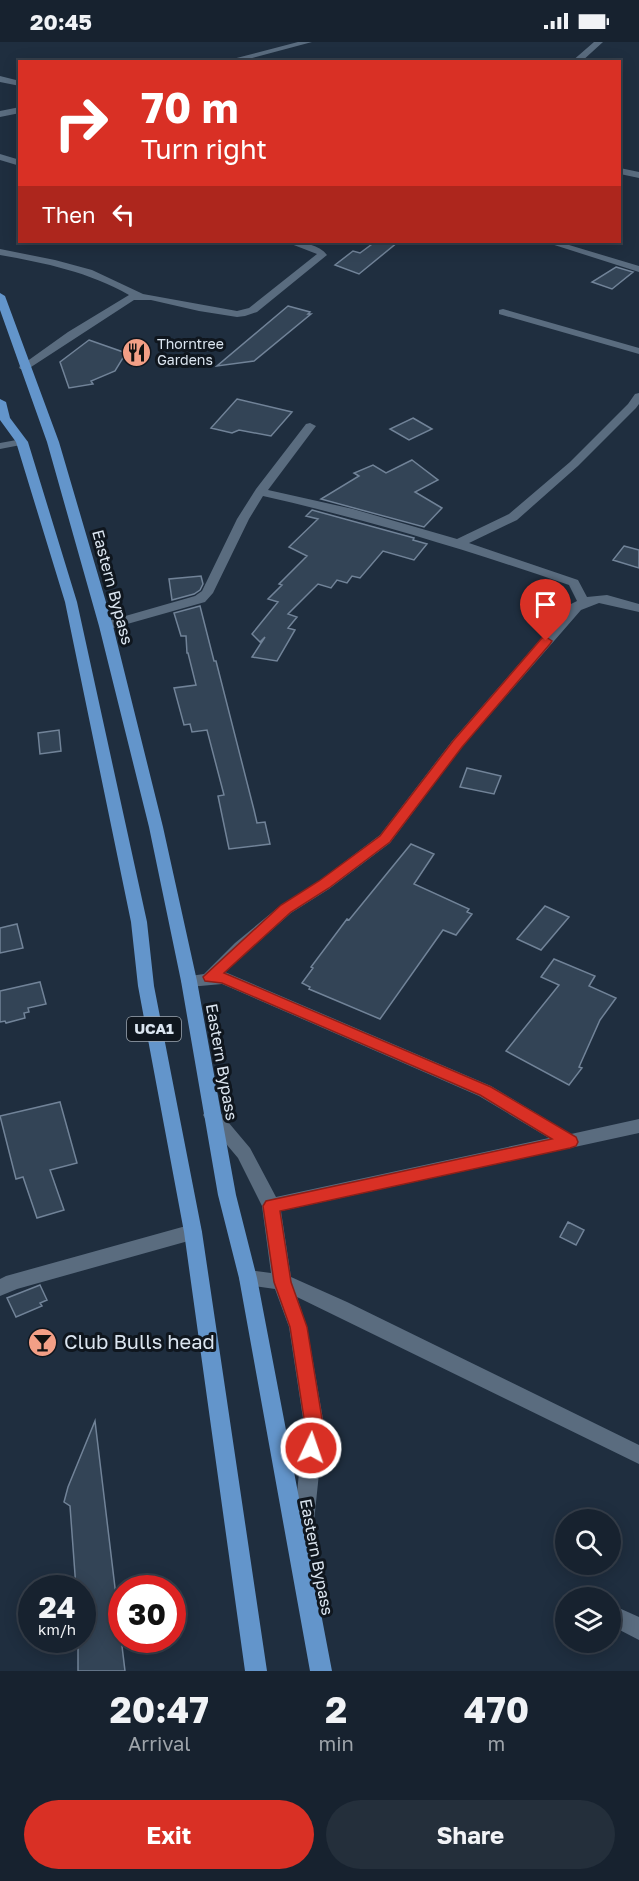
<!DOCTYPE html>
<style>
body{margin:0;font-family:"Golos Text",sans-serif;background:#242f3b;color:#f1f3f6;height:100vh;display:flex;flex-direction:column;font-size:22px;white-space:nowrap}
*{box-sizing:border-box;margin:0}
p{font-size:20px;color:#9ea4aa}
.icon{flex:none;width:33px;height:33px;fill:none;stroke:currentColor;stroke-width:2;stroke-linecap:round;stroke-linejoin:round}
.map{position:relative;height:1629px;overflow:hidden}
.panel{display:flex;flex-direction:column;background:#17222f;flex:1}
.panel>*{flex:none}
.top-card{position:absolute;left:18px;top:18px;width:603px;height:183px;border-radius:0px;box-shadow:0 3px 15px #0003,0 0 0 2px #363f4b;background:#d93025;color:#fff;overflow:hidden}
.fabs{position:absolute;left:555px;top:1467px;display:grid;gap:12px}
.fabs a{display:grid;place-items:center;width:66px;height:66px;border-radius:50%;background:#17222f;box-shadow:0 3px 15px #0003,0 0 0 2px #363f4b;font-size:30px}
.speed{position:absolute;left:18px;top:1533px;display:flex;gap:12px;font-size:30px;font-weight:700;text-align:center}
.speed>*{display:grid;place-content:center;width:78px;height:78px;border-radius:50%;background:#17222f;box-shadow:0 3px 15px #0003,0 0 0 2px #363f4b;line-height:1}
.speed small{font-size:15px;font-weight:400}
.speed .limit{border:9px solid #d22;background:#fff;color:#111}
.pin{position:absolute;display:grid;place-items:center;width:51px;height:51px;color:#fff;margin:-62px -26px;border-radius:50% 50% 50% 0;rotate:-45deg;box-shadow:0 0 6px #0007}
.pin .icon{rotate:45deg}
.me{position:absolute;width:66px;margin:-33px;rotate:3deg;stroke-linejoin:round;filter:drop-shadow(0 0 4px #0008)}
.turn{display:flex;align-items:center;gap:21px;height:126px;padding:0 24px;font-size:27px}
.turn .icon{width:78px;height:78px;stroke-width:2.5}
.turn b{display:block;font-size:42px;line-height:51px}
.then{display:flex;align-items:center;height:57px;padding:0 24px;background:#0003;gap:12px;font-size:22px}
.eta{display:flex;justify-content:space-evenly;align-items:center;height:102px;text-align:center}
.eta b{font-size:36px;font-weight:700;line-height:42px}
.cta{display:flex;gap:12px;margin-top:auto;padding:12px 24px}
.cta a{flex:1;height:69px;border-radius:36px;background:#d93025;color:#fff;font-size:24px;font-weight:700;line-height:69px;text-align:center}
.cta a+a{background:#242f3b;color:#f1f3f6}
.status{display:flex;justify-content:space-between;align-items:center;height:42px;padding:0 30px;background:#17222f;direction:ltr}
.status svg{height:16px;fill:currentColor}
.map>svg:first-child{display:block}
.building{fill:#334456;stroke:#718398;stroke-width:1.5}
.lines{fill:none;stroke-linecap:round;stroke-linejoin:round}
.street{fill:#5a6c7f;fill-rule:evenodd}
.primary{fill:#6395cb;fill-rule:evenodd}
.route{fill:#d93025;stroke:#8d1f18;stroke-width:1.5}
.labels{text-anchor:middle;stroke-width:6;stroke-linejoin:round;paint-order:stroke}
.far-poi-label{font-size:14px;fill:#dbe5f0;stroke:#0f161e;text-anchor:start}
.shield{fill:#0f161e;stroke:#9ea7b1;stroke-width:1.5}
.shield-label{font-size:15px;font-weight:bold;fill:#dbe5f0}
.street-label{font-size:16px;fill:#dbe5f0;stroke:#0f161e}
.near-poi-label{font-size:20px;fill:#dbe5f0;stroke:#0f161e;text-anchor:start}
</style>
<div class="status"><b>20:45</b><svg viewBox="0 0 49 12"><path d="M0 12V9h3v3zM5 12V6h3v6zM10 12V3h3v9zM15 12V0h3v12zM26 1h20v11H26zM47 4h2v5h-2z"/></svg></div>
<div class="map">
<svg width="639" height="1629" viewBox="0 0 639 1629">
<rect width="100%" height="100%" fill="#1f2e3f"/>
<path class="building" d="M375 200H398L359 232 335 223 353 209 360 211Z
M616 225 633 230 612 247 592 240Z
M288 264 310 270 308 272H311L254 319 217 324Z
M89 298 126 311 115 329 91 339 93 342 69 346 60 320Z
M237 357 292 370 271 394 239 388 232 391 211 386Z
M413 376 432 387 409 398 390 387Z
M412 418 438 438 415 450 442 466 424 485 321 457 359 434 354 431 373 423 386 431Z
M312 468 414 496 413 498 427 502 414 518 383 509 360 536 352 534 347 541 337 538 331 546 318 542 288 572 297 575 288 586 295 588 277 619 252 615 265 595 260 600 252 592 278 560 268 557 282 543 279 542 307 514 289 505 318 477 306 474Z
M624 504 639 508V526L613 518Z
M201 534 203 542 200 548 194 552 172 558 169 537Z
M200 564 214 619H216L254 768 257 781 265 780 270 802 229 807 218 754 224 753 207 688 192 690 190 682 184 683 174 646 196 643 188 611H187L186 594H181L174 571Z
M59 688 61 709 40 712 38 691Z
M467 726 501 734 494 752 460 745Z
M411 802 434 812 414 842 469 867 467 870 472 872 456 893 443 888 380 977 309 947 310 945 302 941 313 926 311 925 347 877 349 878Z
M545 864 569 875 541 908 517 897Z
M17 882 23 906 0 911V886Z
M554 917 595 934 589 944 616 956 600 978 579 1025 582 1026 569 1043 506 1009 559 943 541 935Z
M40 940 46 962 28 966 29 970 24 971 25 976 6 981 5 979 0 980V949Z
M60 1060 77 1121 50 1128 64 1168 37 1176 23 1135 16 1137 0 1074Z
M568 1180 584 1188 576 1203 560 1195Z
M40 1243 47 1258 40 1261 42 1264 16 1275 7 1256Z
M95 1379 125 1629H78V1598H82V1546H76L70 1464 64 1460 68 1445Z"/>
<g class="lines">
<path class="street" d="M298 0H312L237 20H221Z
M594 0H603L581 20H571Z
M0 34 20 39V44L0 40Z
M20 65V71L0 75V69Z
M0 112 20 118V124L0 118Z
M620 126 639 130V136L620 132Z
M286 200C298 199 319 202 327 213L257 270 245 274 237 275 199 269 151 258H134L28 327H20L19 325 68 290 129 253C89 230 45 221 0 213V207L55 218 92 228 143 252 237 269 249 266 317 212Z
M545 200H559L639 224V230Z
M503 267 639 306V312L499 272V268Z
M639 351V362L636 366 578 424 517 478 469 501 578 538 587 555 607 553 639 562V570L599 561 581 568 462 705 390 801 329 847 291 871 225 930 491 1044 571 1092 639 1077V1091L281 1169 291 1235 347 1260 639 1403V1422L297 1255 307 1285 324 1383 312 1499 309 1506 302 1509 295 1506 292 1499 304 1383 289 1285 275 1247 241 1242 239 1236 241 1230 248 1228 271 1231 262 1164 238 1116 206 1078 203 1073 206 1068 212 1066 218 1068 250 1106 276 1155 549 1096 479 1054 222 942 189 945 183 943 181 939 183 935 204 932 235 901 281 863 319 839 380 793 452 699 571 562 577 559 569 543C467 508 369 478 263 454L249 477 213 551 205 560 106 588 99 584 101 581 195 554 202 549 237 477 256 447 306 382 310 381 316 384 268 448 353 467 457 497 509 472 570 420 628 362 635 352Z
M22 397 28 400 26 402 0 407V401Z
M193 1182 199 1184 202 1190 199 1196 17 1247 0 1254V1237L6 1234Z
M610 1562 639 1575V1598L610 1583Z"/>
<path class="primary" d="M0 251 5 254 59 400 113 584 163 785 197 939 236 1153 257 1236 332 1629H310L239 1236 218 1153 181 939 149 785 99 584 47 400 0 268Z
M0 357 6 360 10 376 28 400 77 560 147 880 154 944 202 1190 267 1629H245L184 1190 138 944 131 880 65 560 16 400 0 378Z"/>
</g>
<path class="route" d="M546 595 552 599 550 602 462 705 390 800 329 846 291 870 224 931 491 1045 576 1095 578 1100 576 1104 570 1106 280 1169 291 1240 307 1285 323 1383 318 1412 311 1415 305 1412 302 1406 305 1383 290 1285 274 1240 263 1164 266 1159 552 1097 480 1053 222 941 205 939 203 935 281 863 319 839 380 794 453 699 542 596Z"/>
<defs>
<symbol id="restaurant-disc" viewBox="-11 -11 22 22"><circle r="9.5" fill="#f39f86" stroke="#0f161e"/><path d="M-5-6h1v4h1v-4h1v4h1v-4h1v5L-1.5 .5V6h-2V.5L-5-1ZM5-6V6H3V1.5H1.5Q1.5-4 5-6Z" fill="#111"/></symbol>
<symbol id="bar-disc" viewBox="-11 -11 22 22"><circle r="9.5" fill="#f39f86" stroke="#0f161e"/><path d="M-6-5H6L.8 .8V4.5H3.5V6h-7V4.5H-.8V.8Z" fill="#111"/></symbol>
</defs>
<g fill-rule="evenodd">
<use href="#restaurant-disc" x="120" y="294" width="33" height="33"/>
<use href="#bar-disc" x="26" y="1284" width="33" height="33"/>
</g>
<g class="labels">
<g class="far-poi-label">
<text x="157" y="307">Thorntree<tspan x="157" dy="16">Gardens</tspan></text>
</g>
<rect class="shield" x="127" y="975" width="54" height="24" rx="4.5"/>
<g class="shield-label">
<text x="154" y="992">UCA1</text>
</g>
<g class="street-label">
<text transform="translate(113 545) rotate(75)" y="6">Eastern Bypass</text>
<text transform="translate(222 1020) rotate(80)" y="6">Eastern Bypass</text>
<text transform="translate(317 1515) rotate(79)" y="6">Eastern Bypass</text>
</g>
<g class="near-poi-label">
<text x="64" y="1307">Club Bulls head</text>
</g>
</g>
</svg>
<div class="fabs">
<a><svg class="icon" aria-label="search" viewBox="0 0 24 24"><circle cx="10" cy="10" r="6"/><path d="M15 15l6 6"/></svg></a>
<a><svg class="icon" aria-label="layers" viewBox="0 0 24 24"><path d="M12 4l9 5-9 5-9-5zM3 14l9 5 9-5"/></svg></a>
</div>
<div class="speed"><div>24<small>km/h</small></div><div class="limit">30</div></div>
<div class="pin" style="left:546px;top:599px;background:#d93025"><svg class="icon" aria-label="arrive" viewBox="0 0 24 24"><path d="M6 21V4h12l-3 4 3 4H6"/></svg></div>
<svg class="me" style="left:311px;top:1406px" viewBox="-20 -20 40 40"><circle r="17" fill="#d93025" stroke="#fff" stroke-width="3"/><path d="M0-11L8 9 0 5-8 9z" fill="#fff"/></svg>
<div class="top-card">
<div class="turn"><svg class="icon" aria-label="right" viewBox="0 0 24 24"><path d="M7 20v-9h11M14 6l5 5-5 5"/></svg><div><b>70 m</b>Turn right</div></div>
<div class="then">Then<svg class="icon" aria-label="left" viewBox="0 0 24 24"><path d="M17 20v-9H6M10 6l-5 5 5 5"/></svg></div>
</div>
</div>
<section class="panel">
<div class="eta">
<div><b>20:47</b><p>Arrival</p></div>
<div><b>2</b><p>min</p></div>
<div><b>470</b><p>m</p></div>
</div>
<div class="cta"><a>Exit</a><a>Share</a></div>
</section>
